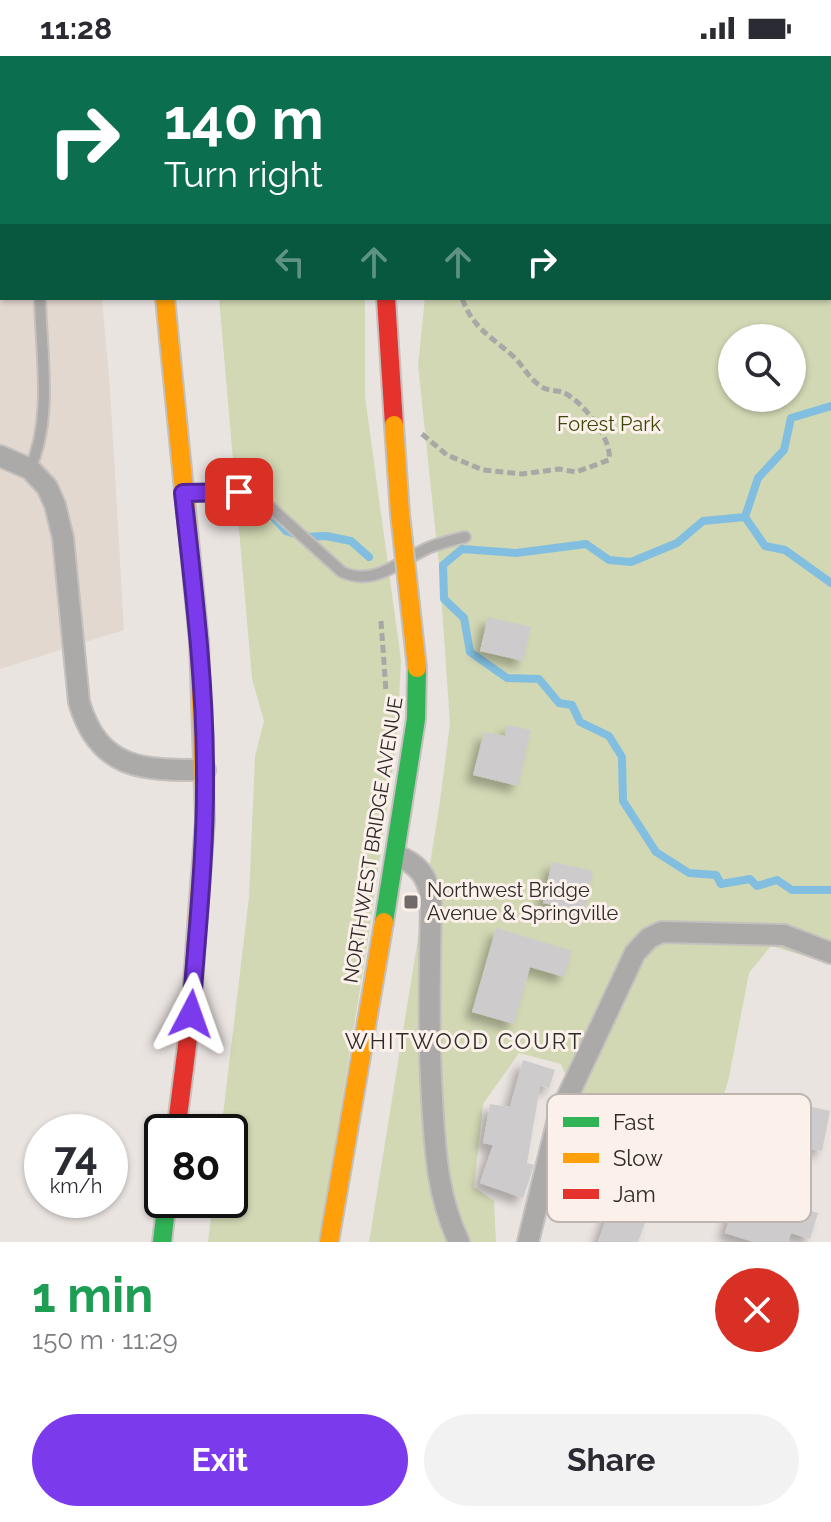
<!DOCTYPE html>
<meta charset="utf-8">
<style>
body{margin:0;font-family:Raleway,sans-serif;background:#f2f2f3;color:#2b2b33;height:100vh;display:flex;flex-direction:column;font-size:30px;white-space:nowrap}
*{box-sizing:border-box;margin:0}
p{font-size:26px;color:#7c7c81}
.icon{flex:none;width:44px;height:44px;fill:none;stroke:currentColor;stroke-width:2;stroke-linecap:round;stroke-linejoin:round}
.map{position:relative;height:1186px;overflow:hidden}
.sheet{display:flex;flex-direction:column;background:#fff;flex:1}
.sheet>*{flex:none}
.guide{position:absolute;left:0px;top:0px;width:832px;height:244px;box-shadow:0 2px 6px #0004;background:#0b6e4f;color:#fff;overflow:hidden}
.buttons{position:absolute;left:718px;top:268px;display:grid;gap:16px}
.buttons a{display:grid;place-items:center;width:88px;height:88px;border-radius:50%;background:#fff;box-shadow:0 2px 6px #0004;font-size:40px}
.speed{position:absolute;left:24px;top:1058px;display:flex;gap:16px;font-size:40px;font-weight:700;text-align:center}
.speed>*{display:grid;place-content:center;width:104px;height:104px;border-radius:50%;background:#fff;box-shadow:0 2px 6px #0004;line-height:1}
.speed small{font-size:20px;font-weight:400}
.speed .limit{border:4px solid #111;border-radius:12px;background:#fff;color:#111}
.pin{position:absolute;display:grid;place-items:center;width:68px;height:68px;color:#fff;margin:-34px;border-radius:16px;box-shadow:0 4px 12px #0006}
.me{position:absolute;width:88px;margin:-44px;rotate:4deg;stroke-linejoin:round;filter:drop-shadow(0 0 6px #0008)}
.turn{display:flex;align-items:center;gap:28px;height:168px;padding:0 32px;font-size:36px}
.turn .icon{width:104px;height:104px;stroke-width:2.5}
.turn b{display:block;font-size:56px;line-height:68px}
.lanes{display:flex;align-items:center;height:76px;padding:0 32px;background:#0003;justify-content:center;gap:40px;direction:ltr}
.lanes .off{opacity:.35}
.round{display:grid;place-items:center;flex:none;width:84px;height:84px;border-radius:42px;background:#f2f2f3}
.overview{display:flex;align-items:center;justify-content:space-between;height:136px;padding:0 32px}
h1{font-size:48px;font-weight:700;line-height:60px;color:#1e9e55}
.button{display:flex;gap:16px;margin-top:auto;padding:16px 32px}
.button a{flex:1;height:92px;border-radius:48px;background:#7c3aed;color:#fff;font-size:32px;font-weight:700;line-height:92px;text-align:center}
.button a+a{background:#f2f2f3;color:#2b2b33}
.status{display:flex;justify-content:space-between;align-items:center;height:56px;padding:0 40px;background:#fff;direction:ltr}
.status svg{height:22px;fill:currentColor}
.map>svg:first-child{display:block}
.built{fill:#e3d8d0}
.green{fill:#d2d8b4;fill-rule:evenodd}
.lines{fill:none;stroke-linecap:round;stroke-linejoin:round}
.stream{stroke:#82bedf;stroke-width:8}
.building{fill:#cecbcc;filter:url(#shadow)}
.lane-casing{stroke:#c4c0bd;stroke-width:14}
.street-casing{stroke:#c4c0bd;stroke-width:24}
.fast-casing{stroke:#c4c0bd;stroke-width:22}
.slow-casing{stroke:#c4c0bd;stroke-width:22}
.jam-casing{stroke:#c4c0bd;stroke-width:22}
.path{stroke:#aaa8a6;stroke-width:5;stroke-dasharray:8 4;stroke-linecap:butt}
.lane{stroke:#aca9a9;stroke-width:10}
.street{stroke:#aca9a9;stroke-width:20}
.fast{stroke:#30b455;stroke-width:18}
.slow{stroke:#ff9f0a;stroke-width:18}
.jam{stroke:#e5322d;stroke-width:18}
.slow-bridge-casing{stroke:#c4c0bd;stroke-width:22;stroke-linecap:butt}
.slow-bridge{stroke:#ff9f0a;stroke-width:18}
.route-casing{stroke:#51269a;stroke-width:20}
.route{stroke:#7c3aed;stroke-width:14}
.poi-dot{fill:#706b68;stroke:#fbf0ea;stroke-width:3}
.labels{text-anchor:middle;stroke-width:6;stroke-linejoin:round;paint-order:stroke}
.park-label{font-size:20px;fill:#3d4809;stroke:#fbf0ea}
.street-label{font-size:20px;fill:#2e2a27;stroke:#fbf0ea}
.poi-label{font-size:20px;fill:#2e2a27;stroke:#fbf0ea;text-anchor:start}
.neighbourhood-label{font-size:22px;letter-spacing:2px;fill:#2e2a27;stroke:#fbf0ea}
.key{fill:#fbf0ea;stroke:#beb5b0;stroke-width:2}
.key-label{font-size:22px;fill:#2e2a27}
</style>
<div class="status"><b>11:28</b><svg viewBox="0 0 49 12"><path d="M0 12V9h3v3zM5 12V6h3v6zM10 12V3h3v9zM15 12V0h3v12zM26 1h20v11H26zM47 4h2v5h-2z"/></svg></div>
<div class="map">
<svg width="831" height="1186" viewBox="0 0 831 1186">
<defs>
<filter id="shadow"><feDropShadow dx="-7" dy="7" stdDeviation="4" flood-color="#0004"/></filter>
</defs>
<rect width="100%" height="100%" fill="#eae4e1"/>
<path class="built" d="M0 0H87L2 2V242H102L110 332 124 574 0 613Z"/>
<path class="green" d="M200 0H396L200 2Z
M448 0H831V908L771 890 749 917 729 1021 700 1124 686 1138 665 1135 634 1114 586 1067 561 1008 519 997 483 1048 474 1131 494 1145 496 1186H369L439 752 450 668 439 509 418 309 425 242H830V2H448ZM732 282H792V342H732Z
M219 242H365V340L401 604 397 684 367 890 319 1186H208L213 1144H230V1076H221L249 841 255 700 264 665 252 623Z"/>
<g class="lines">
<path class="stream" d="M264 451 286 475 304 481 326 480 351 485 369 501
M745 461 703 465 677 487 631 506 609 504 586 488 516 497 462 493 443 509 444 543 464 562 470 596 507 622 539 623 559 647 572 649 580 666 609 680 622 701 623 745 656 796 689 817 716 819 721 828 750 823 757 830 777 824 792 834H831
M745 461 758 422 784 394 791 362 831 350
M745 461 765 490 785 494 831 527"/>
</g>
<path class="building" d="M488 561 531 571 523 605 480 595Z
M507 669 531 674 518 730 473 719 484 676 505 680Z
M552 806 593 815 584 856 543 847Z
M496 872 572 895 564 921 530 911 514 968 472 956Z
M523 1004 555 1014 549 1032 540 1030 527 1107 534 1109 523 1142 480 1127 493 1089 483 1087 490 1048 510 1051Z
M794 1047 830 1055 822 1095 785 1088Z
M739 1131 818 1157 810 1183 791 1177 788 1186H754L725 1177Z
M611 1149 647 1161 638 1186H598Z"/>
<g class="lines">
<defs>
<path id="lane" d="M34 2V0
M30 413C53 361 41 298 40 242
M189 436H239L259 441 342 516C375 531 399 505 428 492 440 487 453 484 465 481"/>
<path id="street" d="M0 400 30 413 47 431 55 449 63 482 79 646C99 715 144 714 205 714
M396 799C417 808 427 818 431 842 430 909 428 976 432 1043 435 1093 437 1140 459 1186
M528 1186 559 1059 635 897 649 882 662 876 784 879 831 897"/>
<path id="fast" d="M151 0V2
M417 0V2
M384 866 416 663 417 612
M162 1186 167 1144"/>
<path id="slow" d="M165 242 199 585 205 764 196 884
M329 1186 384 866"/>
<path id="jam" d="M386 242 394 369
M176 1076 191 958 196 884"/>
</defs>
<use href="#lane" class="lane-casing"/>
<use href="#street" class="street-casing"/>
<use href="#fast" class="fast-casing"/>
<use href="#slow" class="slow-casing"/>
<use href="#jam" class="jam-casing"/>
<path class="path" d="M578 2 580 0
M422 378 447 399 483 414 522 418 559 413 576 416 609 404C613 383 581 343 562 336 554 334 546 335 539 329 529 322 523 310 514 301 491 280 473 273 462 242
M381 565 386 635"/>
<use href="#lane" class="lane"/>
<use href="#street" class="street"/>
<use href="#fast" class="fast"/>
<use href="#slow" class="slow"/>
<use href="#jam" class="jam"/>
<defs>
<path id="slow-bridge" d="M394 369 400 458 417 612"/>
</defs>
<use href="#slow-bridge" class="slow-bridge-casing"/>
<use href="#slow-bridge" class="slow-bridge"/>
</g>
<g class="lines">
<defs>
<path id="route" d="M191 958C197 877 206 796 205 715 205 622 193 529 183 437L239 436"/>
</defs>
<use href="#route" class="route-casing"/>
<use href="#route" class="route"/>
</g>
<rect class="poi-dot" x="403" y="838" width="16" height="16" rx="4"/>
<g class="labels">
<g class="park-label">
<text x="609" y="375">Forest Park</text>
</g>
<g class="street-label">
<text transform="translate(373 784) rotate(-81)" y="7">NORTHWEST BRIDGE AVENUE</text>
</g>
<g class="poi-label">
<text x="427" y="841">Northwest Bridge<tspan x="427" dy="23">Avenue &amp; Springville</tspan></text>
</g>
<g class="neighbourhood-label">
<text x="464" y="993">WHITWOOD COURT</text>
</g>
</g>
<rect x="547" y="1038" width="264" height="128" rx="12" class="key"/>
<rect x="563" y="1061" width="36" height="10" fill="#30b455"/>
<rect x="563" y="1097" width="36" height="10" fill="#ff9f0a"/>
<rect x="563" y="1133" width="36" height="10" fill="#e5322d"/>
<g class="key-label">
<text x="613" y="1074">Fast</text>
<text x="613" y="1110">Slow</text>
<text x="613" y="1146">Jam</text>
</g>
</svg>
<div class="buttons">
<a><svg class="icon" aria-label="search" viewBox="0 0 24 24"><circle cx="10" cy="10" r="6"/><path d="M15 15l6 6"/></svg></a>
</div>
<div class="speed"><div>74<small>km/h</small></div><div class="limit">80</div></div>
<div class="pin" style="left:239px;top:436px;background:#d93025"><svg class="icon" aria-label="arrive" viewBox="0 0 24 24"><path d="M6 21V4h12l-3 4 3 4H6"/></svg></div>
<svg class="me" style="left:191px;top:958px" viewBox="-20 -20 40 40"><path d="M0-17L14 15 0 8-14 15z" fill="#7c3aed" stroke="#fff" stroke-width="4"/></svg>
<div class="guide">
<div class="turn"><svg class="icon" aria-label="right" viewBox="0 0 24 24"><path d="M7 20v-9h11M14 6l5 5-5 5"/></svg><div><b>140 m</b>Turn right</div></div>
<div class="lanes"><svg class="icon off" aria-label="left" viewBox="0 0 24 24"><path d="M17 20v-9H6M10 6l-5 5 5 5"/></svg><svg class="icon off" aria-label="ahead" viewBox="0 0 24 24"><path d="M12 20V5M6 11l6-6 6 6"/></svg><svg class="icon off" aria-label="ahead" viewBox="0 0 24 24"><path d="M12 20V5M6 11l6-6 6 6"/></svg><svg class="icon" aria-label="right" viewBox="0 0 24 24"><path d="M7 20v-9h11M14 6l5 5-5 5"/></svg></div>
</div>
</div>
<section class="sheet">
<div class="overview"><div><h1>1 min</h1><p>150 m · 11:29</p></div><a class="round" style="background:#d93025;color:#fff"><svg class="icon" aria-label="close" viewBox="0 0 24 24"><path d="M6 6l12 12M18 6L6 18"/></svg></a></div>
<div class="button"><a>Exit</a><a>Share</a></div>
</section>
